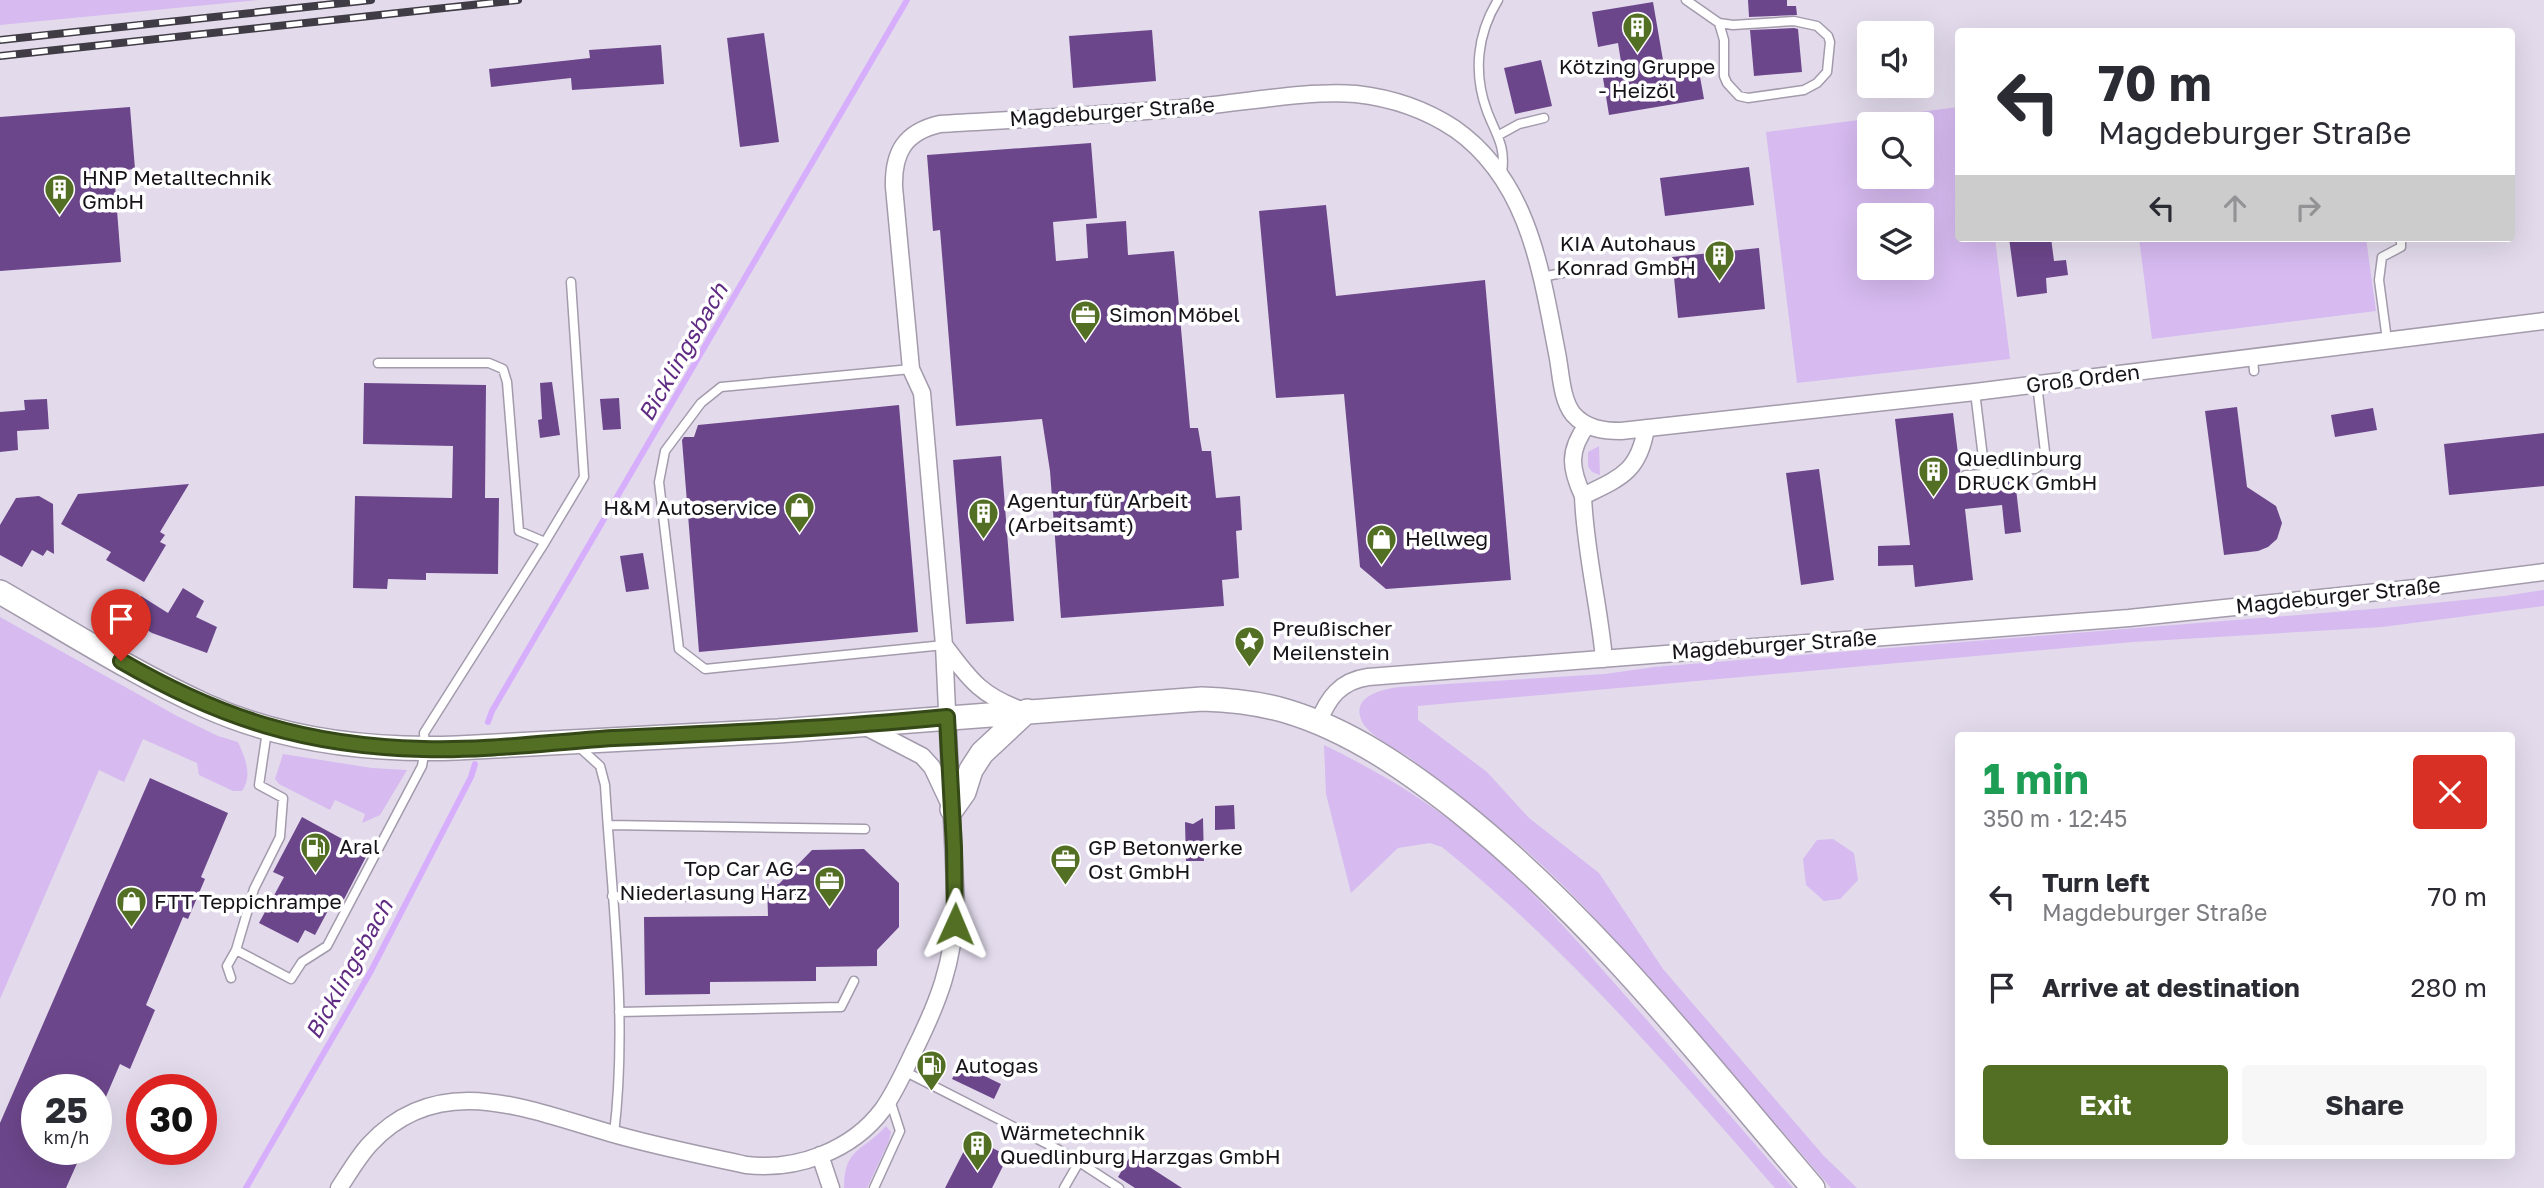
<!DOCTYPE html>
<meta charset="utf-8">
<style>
body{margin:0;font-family:"Golos Text",sans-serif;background:#f7f7f7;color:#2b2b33;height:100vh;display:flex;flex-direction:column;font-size:26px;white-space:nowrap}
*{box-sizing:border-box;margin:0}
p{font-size:23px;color:#7c7c81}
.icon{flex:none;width:38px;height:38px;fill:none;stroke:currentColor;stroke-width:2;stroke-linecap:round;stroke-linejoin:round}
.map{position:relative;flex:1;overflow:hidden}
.sheet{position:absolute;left:1955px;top:732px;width:560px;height:427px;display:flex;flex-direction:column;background:#fff;border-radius:7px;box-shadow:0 7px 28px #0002}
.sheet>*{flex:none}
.top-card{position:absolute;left:1955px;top:28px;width:560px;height:214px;border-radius:7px;box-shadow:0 7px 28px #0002;background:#fff;color:#2b2b33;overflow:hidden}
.tools{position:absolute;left:1857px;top:21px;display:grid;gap:14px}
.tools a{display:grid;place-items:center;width:77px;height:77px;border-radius:7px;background:#fff;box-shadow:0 7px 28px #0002;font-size:35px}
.speed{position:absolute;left:21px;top:1074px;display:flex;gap:14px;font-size:35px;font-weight:700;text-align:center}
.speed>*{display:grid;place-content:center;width:91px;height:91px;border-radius:50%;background:#fff;box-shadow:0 7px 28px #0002;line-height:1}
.speed small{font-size:18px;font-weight:400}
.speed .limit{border:10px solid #d22;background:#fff;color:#111}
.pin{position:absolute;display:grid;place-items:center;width:60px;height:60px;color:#fff;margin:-72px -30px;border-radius:50% 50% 50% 0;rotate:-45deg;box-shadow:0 0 7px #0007}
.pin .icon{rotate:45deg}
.me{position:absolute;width:77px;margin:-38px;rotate:1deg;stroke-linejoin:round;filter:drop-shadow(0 0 5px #0008)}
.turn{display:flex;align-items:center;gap:24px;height:147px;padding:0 28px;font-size:32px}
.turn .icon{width:91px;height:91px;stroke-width:2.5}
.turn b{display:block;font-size:49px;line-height:60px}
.lanes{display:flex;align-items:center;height:66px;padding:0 28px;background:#0003;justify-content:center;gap:35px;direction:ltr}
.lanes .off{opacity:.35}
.round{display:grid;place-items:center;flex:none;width:74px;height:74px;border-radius:7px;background:#f7f7f7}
.head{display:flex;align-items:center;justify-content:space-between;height:119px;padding:0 28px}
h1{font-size:42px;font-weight:700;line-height:52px;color:#1e9e55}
.cta{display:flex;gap:14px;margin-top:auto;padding:14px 28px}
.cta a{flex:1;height:80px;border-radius:7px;background:#526f24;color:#fff;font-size:28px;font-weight:700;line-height:80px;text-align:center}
.cta a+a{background:#f7f7f7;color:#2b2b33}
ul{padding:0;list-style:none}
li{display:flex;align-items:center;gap:21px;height:91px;padding:0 28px}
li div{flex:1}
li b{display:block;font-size:26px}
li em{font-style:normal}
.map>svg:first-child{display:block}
.green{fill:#d6baf0;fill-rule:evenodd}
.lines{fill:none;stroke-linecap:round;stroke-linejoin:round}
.stream{stroke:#d7aefb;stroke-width:6}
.building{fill:#6c468b}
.lane-casing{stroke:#a39bac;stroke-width:11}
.street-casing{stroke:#a39bac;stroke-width:19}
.secondary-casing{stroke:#a39bac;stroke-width:26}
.lane{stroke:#fff;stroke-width:8}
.street{stroke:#fff;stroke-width:16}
.secondary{stroke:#fff;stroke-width:23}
.rail-casing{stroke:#403c45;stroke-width:8}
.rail{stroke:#fff;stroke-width:5;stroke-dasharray:16;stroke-linecap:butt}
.route-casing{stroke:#354817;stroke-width:18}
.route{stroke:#526f24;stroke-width:12}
.labels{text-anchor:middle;stroke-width:7;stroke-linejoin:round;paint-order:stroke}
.poi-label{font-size:21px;fill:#161319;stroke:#fff;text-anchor:start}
.street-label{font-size:21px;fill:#161319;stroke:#fff}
.water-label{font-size:23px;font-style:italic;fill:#5f2b83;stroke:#fff}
</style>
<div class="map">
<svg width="2544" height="1188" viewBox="0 0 2544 1188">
<rect width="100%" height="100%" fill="#e3dbec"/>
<path class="green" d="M0 0H258L0 25Z
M1958 107V238H1995L2010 359 1797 383 1766 132ZM1869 124H1922V177H1869ZM1869 215H1922V268H1869Z
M2139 238H2366L2376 311 2152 339Z
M1599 446 1600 475 1592 472 1588 466V452Z
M2544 590V606L2382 627 2133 642 1418 706V720L1487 772 1529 818 1599 873 1663 969 1823 1155 1857 1188H1831C1778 1126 1724 1066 1671 1004 1620 946 1570 886 1510 837 1478 809 1444 784 1410 758 1397 749 1366 735 1361 719 1352 696 1383 689 1399 687L1605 674 1654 667 2384 608 2504 596Z
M0 617 177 716 218 736 238 742C245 757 253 776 242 791H233L199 775 197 763 143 739 124 782 99 770 0 999Z
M1324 745C1371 768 1415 793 1456 825 1528 881 1586 951 1646 1019 1695 1076 1745 1132 1793 1188H1775C1671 1069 1566 947 1442 847L1430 843 1398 848 1351 893 1326 794Z
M283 754 372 768 407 770 380 815 362 823 365 814 335 800 330 810 279 784 275 779Z
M1833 839 1854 853 1858 880 1840 899 1824 901 1806 885 1803 859 1817 840Z
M886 1126 891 1132 889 1141 867 1188H844C844 1147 863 1152 886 1126Z"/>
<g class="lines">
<path class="stream" d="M488 722 492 711 907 0
M246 1188 371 971 471 777 475 764"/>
</g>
<path class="building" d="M1748 0H1787V6H1796L1797 15 1749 17Z
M1653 2 1664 66 1697 60 1704 99 1609 115 1603 78 1623 74 1618 43 1598 47 1592 12Z
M1794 28 1798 29 1802 72 1754 76 1750 30Z
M1152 30 1156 81 1073 88 1069 36Z
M764 33 779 142 740 147 727 38Z
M661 45 664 84 572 90 571 78 491 87 489 69 590 58 589 50Z
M1541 60 1552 106 1515 114 1504 68Z
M130 107 135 169 114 171 121 262 0 271V117Z
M1091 143 1097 218 1053 222 1056 261 1088 258 1086 224 1126 221 1128 255 1174 251 1190 428H1198L1202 451H1211L1216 498 1240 496 1242 530 1236 531 1239 578 1222 580 1224 606 1061 618 1050 471 1042 419 956 426 940 230 933 231 927 155Z
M1749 167 1754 205 1665 216 1660 178Z
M1326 205 1336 296 1485 280 1511 580 1386 589 1360 567 1344 394 1276 398 1259 211Z
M2009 238H2051L2054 261 2066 260 2068 275 2046 278 2047 293 2017 297Z
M1759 248 1765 309 1678 318 1672 257Z
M552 382 560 435 540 438 538 420 542 419 540 383Z
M364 383 486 385 485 498H499L498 574 426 573V580L388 579 387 589 353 588 355 496 452 498 453 446 363 444Z
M619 398 621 429 603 430 600 399Z
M47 399 49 429 17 431 18 450 0 452V412L25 410 24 400Z
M899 405 918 632 699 652 682 440 684 437H694L698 425Z
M2237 407 2247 487 2276 506 2282 523 2277 539 2268 547 2258 551 2224 555 2205 411Z
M2373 408 2377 430 2335 437 2331 415Z
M1953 413 1962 487 2015 480 2021 532 2005 534 2002 505 1965 509 1973 580 1915 587 1913 565 1878 566V546L1910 545 1895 419Z
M2544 433V486L2449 495 2444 444Z
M1001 456 1014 621 966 624 953 460Z
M1819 469 1834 580 1801 585 1786 473Z
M189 484 160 532 165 535 160 542 166 545 144 582 106 560 111 552 61 524 78 494Z
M39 496 53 504 54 554 47 550 43 556 32 550 22 567 0 555V525L16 498Z
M643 553 649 589 626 592 620 556Z
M183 588 204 601 196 617 217 627 207 653 152 633 127 618 141 596 168 613Z
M150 778 228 813 201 877 205 879 188 919 183 917 146 1005 155 1010 130 1069 120 1064 96 1120V1090H37V1150H83L66 1188H0V1123Z
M1234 805 1235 829 1215 830V806Z
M302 817 368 853 340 907 332 903 315 935 305 930 298 943 259 923 284 877 273 872Z
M1203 818 1204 861H1186L1185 822 1193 824Z
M864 849 899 883V927L877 950V966L816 967V981L710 982V994L645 995 644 917 768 916 767 884H779L812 850Z
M960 1064 1001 1084 994 1099 952 1079Z
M971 1137 1008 1156 992 1188H945Z
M1131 1155 1182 1188H1135L1118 1177Z"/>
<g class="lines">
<defs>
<path id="lane" d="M1498 0C1477 34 1473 73 1487 111 1496 135 1506 145 1502 173
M1686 0 1719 23 1733 25 1794 21 1817 26 1828 36 1830 42 1827 72 1817 83 1804 90 1748 98 1739 96 1727 83 1724 76V40L1719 23
M1499 135 1519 124 1544 118
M1542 277 1577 270
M2387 340 2379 280 2382 257 2401 247V238
M2253 357 2254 371
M378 363H489L503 369 507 382 519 531 545 542
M911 369 721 387 701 403 665 451 659 482 679 649 705 669 944 645
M1975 392 1985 474 2035 469 2042 464 2045 452 2037 384
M1966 475 1985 474
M267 731 259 785 283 798 280 837 254 889 236 950 291 979 302 962 327 946 422 766 425 749 424 733 545 542 584 477 571 282
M578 746 600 766 605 785C612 901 628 1019 614 1134
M608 825 865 829
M612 896 748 897
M231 978 227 966 236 950
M619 1012 841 1007 854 981
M904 1071 1059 1150 1079 1162
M874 1188 900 1131 890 1100
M1064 1188 1079 1162 1119 1188"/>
<path id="street" d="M1587 425C1568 451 1570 468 1583 496 1620 478 1639 472 1646 428
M1583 496C1585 551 1599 604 1604 659
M944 645C970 680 981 696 1024 711
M1318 723C1328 698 1340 681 1368 677L2129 618 2435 586 2544 572
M864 726 922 756 932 767 948 801
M820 1155 831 1188
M339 1188C349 1173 358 1157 370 1144 439 1069 528 1110 610 1133 655 1146 701 1155 746 1165 796 1171 852 1151 883 1109 895 1092 904 1072 913 1053 939 1001 953 964 956 906L944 645 922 393 911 369 894 187C893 152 905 132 940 124 1024 119 1109 115 1193 107 1243 103 1307 90 1356 94 1392 98 1425 109 1455 129 1529 181 1541 271 1557 353 1561 372 1561 399 1573 414 1586 429 1604 431 1621 431L1975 392 2544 321"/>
<path id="secondary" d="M0 592C68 631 135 674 206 706 284 741 373 751 457 748L778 731 1202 699C1231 700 1259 703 1286 711 1350 730 1407 770 1459 811 1594 919 1701 1057 1813 1188
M952 809 964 792 971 770 982 753 1027 711"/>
</defs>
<use href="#lane" class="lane-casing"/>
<use href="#street" class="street-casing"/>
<use href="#secondary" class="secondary-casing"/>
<use href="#lane" class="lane"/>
<use href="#street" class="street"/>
<use href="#secondary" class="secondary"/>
<defs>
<path id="rail" d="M0 40 371 0
M0 56 518 0"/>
</defs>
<use href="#rail" class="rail-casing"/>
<use href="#rail" class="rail"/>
</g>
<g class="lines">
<defs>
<path id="route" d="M121 661C221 719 307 746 423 749 486 751 550 742 614 738 725 733 836 728 947 717L954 848 955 924"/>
</defs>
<use href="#route" class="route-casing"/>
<use href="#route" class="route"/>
</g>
<defs>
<symbol id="building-pin" viewBox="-11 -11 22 30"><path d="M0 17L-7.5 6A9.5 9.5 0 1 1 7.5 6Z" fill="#526f24" stroke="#fff"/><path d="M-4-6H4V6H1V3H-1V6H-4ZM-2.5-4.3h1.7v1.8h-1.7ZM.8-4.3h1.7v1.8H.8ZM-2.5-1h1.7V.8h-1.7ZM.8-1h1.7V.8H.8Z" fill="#fff"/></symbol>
<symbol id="office-pin" viewBox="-11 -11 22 30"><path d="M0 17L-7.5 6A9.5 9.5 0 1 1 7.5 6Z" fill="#526f24" stroke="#fff"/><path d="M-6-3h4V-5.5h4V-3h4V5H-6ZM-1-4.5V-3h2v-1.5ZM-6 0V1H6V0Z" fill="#fff"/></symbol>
<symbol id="shop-pin" viewBox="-11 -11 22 30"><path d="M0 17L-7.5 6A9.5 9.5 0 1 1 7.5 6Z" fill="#526f24" stroke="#fff"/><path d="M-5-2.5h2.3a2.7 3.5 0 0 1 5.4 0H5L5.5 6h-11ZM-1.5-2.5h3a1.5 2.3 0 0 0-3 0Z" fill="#fff"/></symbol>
<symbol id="sight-pin" viewBox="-11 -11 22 30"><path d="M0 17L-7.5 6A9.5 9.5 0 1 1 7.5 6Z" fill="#526f24" stroke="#fff"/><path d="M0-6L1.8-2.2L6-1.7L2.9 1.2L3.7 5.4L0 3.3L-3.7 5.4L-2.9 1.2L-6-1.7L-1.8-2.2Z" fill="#fff"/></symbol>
<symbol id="fuel-pin" viewBox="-11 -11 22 30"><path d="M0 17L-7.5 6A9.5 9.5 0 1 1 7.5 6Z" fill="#526f24" stroke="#fff"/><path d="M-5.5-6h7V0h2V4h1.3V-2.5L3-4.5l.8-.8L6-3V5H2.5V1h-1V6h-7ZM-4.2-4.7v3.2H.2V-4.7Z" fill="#fff"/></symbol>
</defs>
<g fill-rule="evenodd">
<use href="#building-pin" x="1620" y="10" width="35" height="47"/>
<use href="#building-pin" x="42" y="172" width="35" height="47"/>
<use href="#building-pin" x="1702" y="238" width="35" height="47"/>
<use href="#office-pin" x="1068" y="298" width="35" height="47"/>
<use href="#building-pin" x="1916" y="454" width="35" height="47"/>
<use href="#shop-pin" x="782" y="490" width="35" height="47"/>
<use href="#building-pin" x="966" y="496" width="35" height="47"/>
<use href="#shop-pin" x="1364" y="522" width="35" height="47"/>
<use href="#sight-pin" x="1232" y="624" width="35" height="47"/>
<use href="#fuel-pin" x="298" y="830" width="35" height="47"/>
<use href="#office-pin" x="1048" y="842" width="35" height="47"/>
<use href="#office-pin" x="812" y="864" width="35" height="47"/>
<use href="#shop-pin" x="114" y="884" width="35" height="47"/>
<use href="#fuel-pin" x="914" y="1048" width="35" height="47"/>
<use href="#building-pin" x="960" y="1128" width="35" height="47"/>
</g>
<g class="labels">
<g class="poi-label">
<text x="1637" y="74" text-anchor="middle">Kötzing Gruppe<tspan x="1637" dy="24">- Heizöl</tspan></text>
<text x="82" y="185">HNP Metalltechnik<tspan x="82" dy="24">GmbH</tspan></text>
<text x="1696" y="251" text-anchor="end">KIA Autohaus<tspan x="1696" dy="24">Konrad GmbH</tspan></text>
<text x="1109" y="322">Simon Möbel</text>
<text x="1957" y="466">Quedlinburg<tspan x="1957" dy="24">DRUCK GmbH</tspan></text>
<text x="1007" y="508">Agentur für Arbeit<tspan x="1007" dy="24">(Arbeitsamt)</tspan></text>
<text x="777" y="515" text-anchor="end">H&amp;M Autoservice</text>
<text x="1405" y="546">Hellweg</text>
<text x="1272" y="636">Preußischer<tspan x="1272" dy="24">Meilenstein</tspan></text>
<text x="339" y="854">Aral</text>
<text x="1088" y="855">GP Betonwerke<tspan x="1088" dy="24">Ost GmbH</tspan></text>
<text x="807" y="876" text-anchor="end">Top Car AG -<tspan x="807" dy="24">Niederlasung Harz</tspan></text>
<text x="154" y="909">FTT Teppichrampe</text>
<text x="955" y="1073">Autogas</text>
<text x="1000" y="1140">Wärmetechnik<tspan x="1000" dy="24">Quedlinburg Harzgas GmbH</tspan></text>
</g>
<g class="street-label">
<text transform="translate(1112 112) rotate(-4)" y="7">Magdeburger Straße</text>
<text transform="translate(2083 379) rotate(-7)" y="7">Groß Orden</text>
<text transform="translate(2338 596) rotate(-6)" y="7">Magdeburger Straße</text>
<text transform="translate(1774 645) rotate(-4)" y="7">Magdeburger Straße</text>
</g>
<g class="water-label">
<text transform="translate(683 352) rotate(-60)" y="8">Bicklingsbach</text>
<text transform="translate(349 969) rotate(-61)" y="8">Bicklingsbach</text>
</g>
</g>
</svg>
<div class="tools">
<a><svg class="icon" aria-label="sound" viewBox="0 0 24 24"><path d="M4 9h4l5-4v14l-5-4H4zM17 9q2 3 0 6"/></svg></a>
<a><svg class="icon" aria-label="search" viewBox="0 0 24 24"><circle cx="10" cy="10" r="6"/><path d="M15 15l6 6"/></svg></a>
<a><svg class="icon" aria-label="layers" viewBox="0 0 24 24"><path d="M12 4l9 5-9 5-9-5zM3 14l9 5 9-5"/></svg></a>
</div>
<div class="speed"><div>25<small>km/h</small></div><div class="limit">30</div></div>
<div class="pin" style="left:121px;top:661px;background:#d93025"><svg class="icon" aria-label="arrive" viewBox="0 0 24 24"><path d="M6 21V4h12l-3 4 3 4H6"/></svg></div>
<svg class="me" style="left:955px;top:924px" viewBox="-20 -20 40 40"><path d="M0-17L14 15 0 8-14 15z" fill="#526f24" stroke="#fff" stroke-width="4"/></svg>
<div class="top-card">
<div class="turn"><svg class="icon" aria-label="left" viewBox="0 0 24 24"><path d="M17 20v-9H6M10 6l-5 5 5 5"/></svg><div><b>70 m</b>Magdeburger Straße</div></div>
<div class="lanes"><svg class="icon" aria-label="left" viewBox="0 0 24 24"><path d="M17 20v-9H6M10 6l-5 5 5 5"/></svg><svg class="icon off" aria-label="ahead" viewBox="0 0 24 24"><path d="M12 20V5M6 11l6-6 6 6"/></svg><svg class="icon off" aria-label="right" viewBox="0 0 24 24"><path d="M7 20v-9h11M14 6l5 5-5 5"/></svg></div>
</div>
<section class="sheet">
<div class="head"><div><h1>1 min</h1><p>350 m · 12:45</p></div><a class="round" style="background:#d93025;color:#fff"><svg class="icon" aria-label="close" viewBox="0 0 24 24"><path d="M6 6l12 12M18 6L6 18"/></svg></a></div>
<ul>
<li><svg class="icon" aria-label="left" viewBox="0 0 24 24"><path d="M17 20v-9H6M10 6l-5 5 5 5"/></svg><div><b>Turn left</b><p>Magdeburger Straße</p></div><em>70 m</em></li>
<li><svg class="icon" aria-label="arrive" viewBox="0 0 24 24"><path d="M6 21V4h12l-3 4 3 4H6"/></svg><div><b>Arrive at destination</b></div><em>280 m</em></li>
</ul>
<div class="cta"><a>Exit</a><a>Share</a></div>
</section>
</div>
